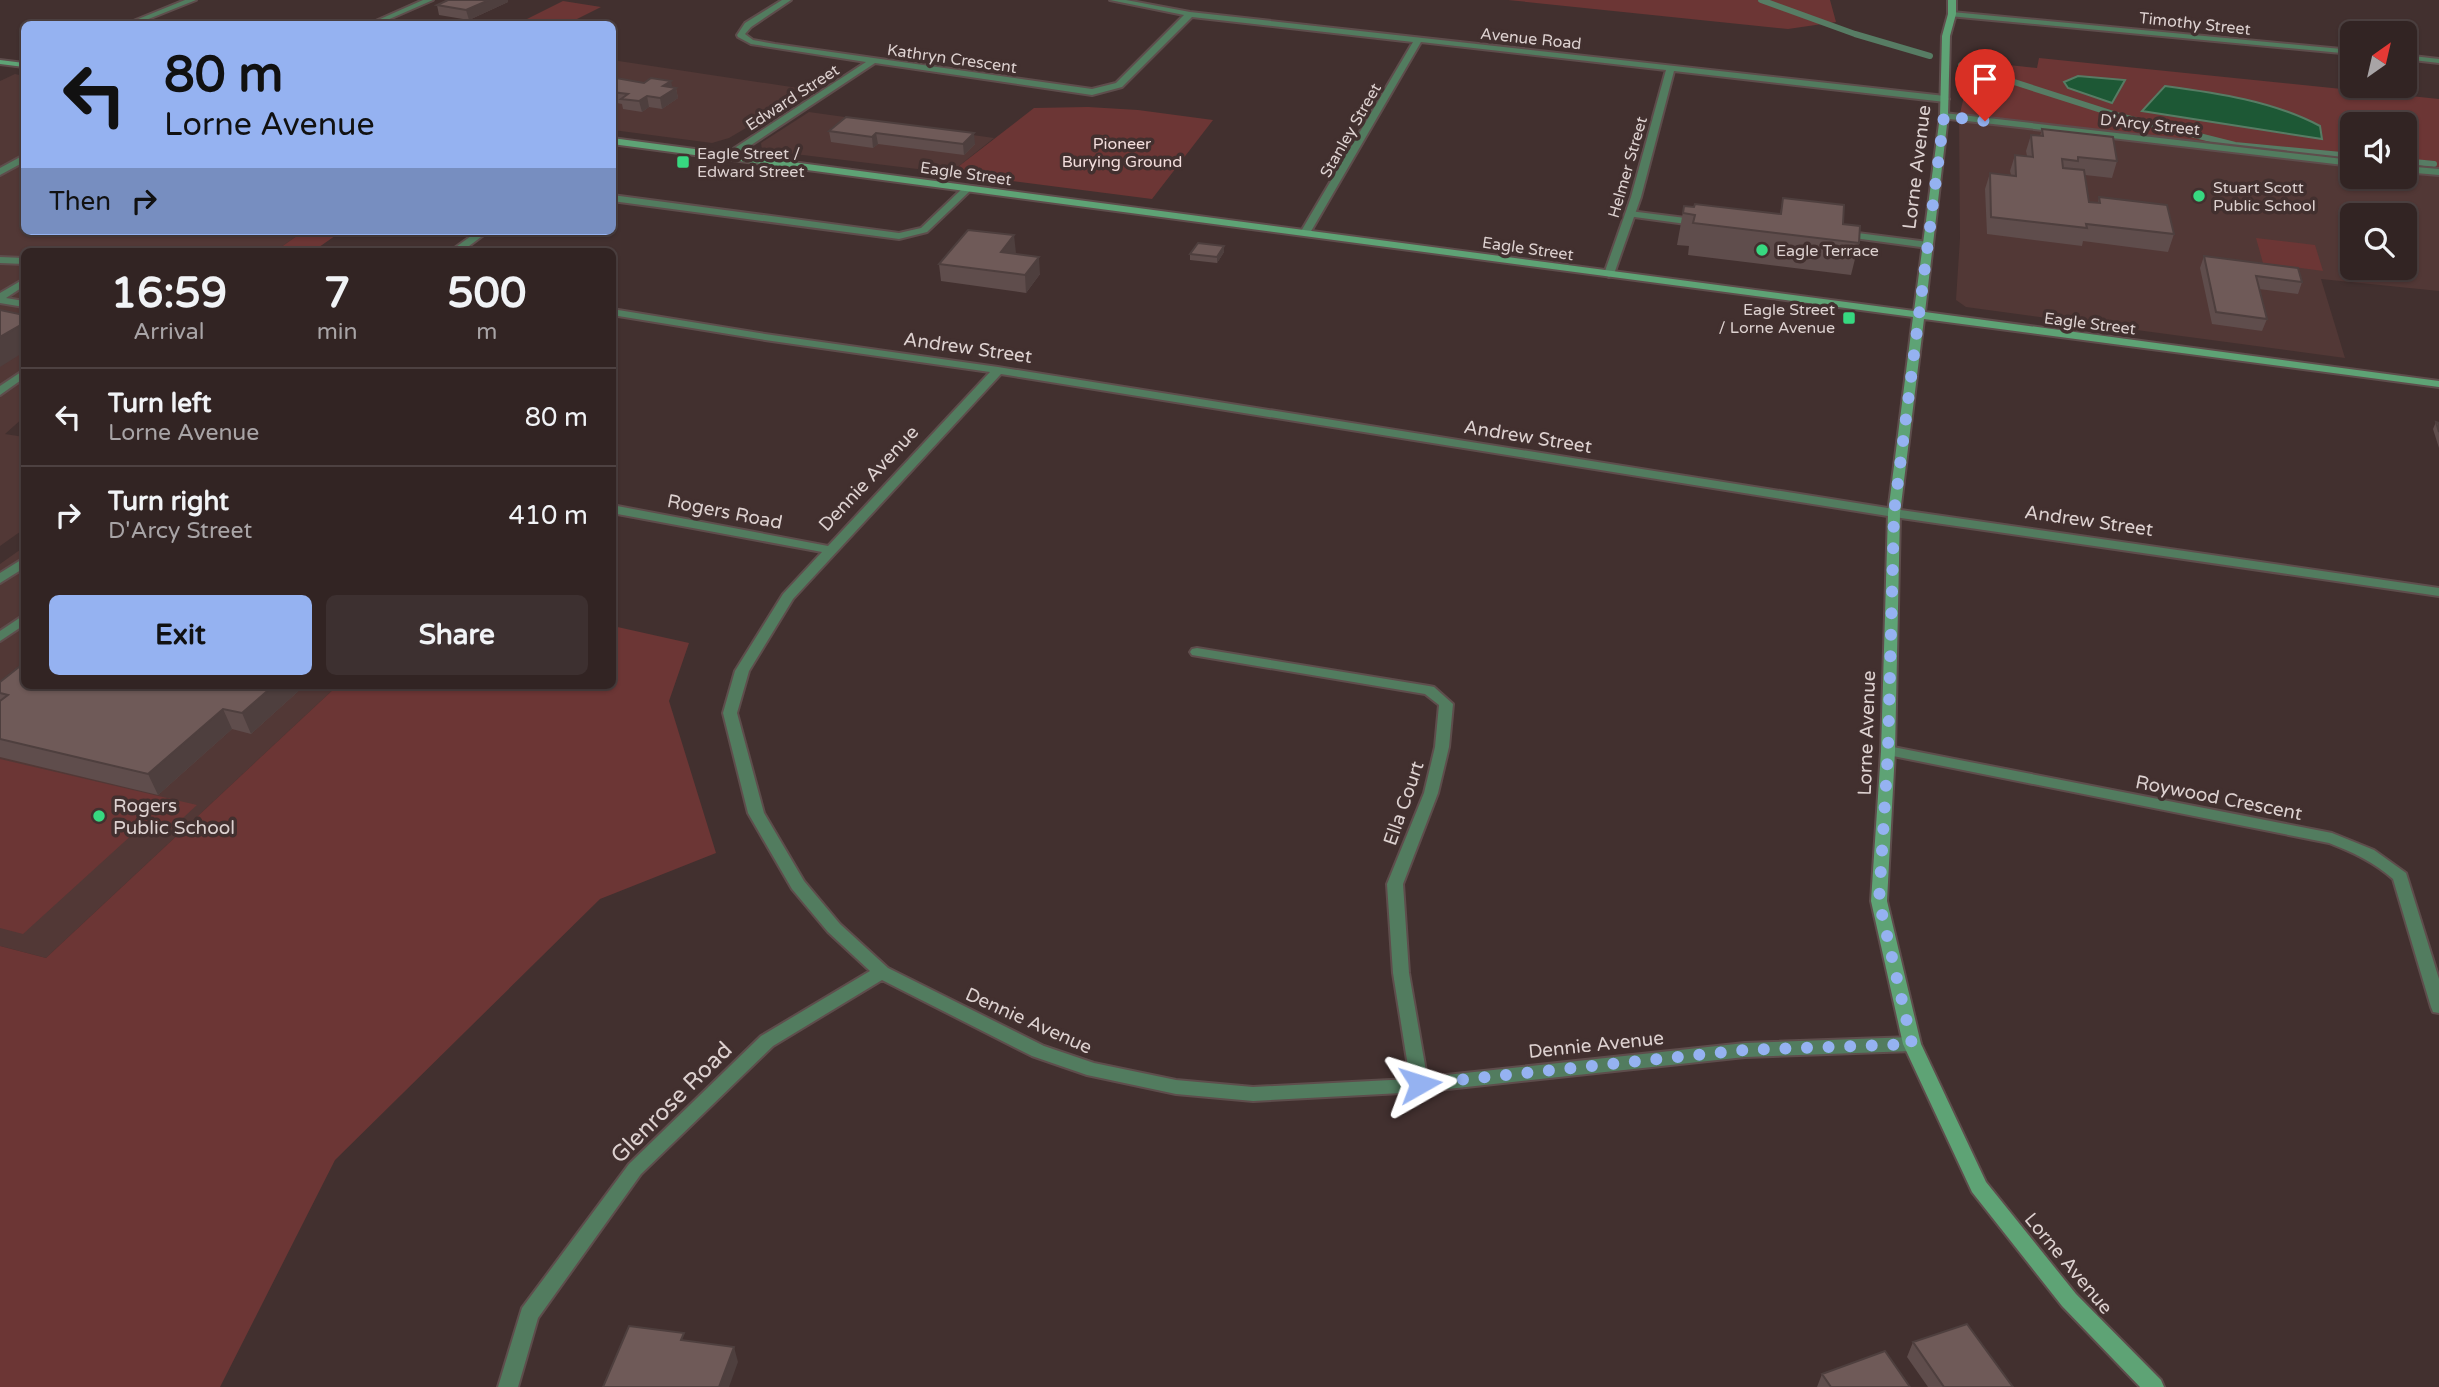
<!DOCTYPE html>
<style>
body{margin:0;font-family:"Varela Round",sans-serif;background:#3d3030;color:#f1f3f6;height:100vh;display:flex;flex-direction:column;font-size:26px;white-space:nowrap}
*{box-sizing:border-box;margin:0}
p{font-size:23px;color:#a8a4a6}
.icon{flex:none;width:38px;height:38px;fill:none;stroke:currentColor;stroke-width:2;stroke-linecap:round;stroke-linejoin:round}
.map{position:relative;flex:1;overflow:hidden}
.sheet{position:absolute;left:21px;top:248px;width:595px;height:441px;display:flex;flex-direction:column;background:#322423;border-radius:10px;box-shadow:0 2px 5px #0004,0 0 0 2px #4d4141}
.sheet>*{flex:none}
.guide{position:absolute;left:21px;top:21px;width:595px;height:214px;border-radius:10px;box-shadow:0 2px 5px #0004,0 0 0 2px #4d4141;background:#95b2f1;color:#111;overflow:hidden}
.needle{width:46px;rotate:34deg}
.controls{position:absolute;left:2340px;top:21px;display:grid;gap:14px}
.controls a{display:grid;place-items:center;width:77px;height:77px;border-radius:10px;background:#322423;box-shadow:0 2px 5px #0004,0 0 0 2px #4d4141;font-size:35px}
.pin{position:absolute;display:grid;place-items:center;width:60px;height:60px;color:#fff;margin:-72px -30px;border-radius:50% 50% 50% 0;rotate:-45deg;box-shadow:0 0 7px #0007}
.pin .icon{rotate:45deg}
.me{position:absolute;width:77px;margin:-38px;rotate:84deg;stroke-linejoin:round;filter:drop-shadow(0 0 5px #0008)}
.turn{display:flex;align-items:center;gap:24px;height:147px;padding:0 28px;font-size:32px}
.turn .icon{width:91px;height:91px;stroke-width:2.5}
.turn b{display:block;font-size:49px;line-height:60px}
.then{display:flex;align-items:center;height:66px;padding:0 28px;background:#0003;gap:14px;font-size:26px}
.eta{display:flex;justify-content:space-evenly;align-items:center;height:119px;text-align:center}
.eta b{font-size:42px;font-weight:700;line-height:49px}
.cta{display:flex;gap:14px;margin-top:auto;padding:14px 28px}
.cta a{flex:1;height:80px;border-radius:10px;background:#95b2f1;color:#111;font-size:28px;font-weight:700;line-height:80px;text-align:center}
.cta a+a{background:#3d3030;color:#f1f3f6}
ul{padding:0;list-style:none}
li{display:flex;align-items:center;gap:21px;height:98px;padding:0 28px;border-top:2px solid #4d4141}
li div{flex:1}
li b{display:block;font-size:26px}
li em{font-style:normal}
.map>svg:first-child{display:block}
.built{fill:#523836;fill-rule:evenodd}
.green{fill:#6c3635}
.water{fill:#1d5835;stroke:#577c64;stroke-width:2}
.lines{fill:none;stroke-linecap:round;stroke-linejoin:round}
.stream{stroke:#577c64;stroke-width:6}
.lane-casing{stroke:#5e4d4c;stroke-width:4}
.street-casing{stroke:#5e4d4c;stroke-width:4}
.secondary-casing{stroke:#5e4d4c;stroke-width:4}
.lane{fill:#527c5f;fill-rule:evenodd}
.street{fill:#527c5f;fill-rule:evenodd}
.secondary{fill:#5ea375;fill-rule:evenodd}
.wall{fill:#5f4d4c}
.shaded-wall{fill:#4e3f3e}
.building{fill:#6f5a58;stroke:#4e3f3e;stroke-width:2}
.route{stroke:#95b2f1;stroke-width:12;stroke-dasharray:0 21.6}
.poi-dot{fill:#37d880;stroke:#42302f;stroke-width:2.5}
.labels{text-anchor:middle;stroke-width:7;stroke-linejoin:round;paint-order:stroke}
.far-street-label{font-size:16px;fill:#ddd1d0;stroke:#42302f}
.far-park-label{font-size:16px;fill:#f2dddc;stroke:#42302f}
.far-poi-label{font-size:16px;fill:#ddd1d0;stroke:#42302f;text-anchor:start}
.street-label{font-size:19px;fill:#ddd1d0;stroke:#42302f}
.poi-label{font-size:19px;fill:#ddd1d0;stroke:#42302f;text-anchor:start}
.near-street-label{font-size:23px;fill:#ddd1d0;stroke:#42302f}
</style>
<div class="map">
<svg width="2439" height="1387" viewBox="0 0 2439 1387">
<rect width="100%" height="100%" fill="#42302f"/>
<path class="built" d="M612 60 811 90 729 138 712 143 613 130Z
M15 74 24 76V231H304L274 252H24V417L5 434 24 437V529L0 546V81Z
M809 112 994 138 950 173 762 150 761 143Z
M1959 118 2352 165V177H2404L2405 171 2439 176V291L2321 279 2345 358 1966 307 1956 300 1960 238ZM2352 215H2404V268H2352Z
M24 547V686H337L46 958 0 946V564Z"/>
<path class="green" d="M1508 0H1830L1836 22 1788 29Z
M563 1 601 7 567 24H517Z
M2039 58 2439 99V176L2405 171 2404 124H2352V165L1959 118 1972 61 2037 68Z
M1088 107 1138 110 1213 120 1152 199 950 173 1034 108Z
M304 231H342L312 252H274Z
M2256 238 2315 245 2323 271 2263 263Z
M613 626 689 643 669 701 716 853 600 899 335 1160 220 1387H0V946L46 958 337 686H612Z
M0 759 197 805 172 828 146 822 23 934 0 928Z"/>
<path class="water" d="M2078 76 2125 80 2112 103 2068 88 2064 82Z
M2165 86C2217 93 2273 101 2320 126L2322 139 2142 111Z"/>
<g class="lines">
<path class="stream" d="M1761 0 1855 34 1930 56
M1961 65 2123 117 2235 145 2352 156
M2404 161 2434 164"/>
<defs>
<path id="lane" d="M24 155V162L0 175V168Z
M964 187 972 189 927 232 899 239 612 201V195L899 233 921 228Z
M1630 211 1701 220 1706 223 1701 226 1627 216V212Z
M1842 231 1928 242 1933 245 1928 248 1839 236 1837 234Z
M0 257 24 258V264L0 263Z
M24 279V286L6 298 24 301V307L0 303V293Z
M24 370V378L0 395V386Z
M24 558V568L0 583V573Z
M24 615V625L0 641V631Z"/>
<path id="street" d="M185 0H196L136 24H126Z
M423 0H433L378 24H369Z
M782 0H791L751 27 745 34 753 40 775 44 1092 89 1116 83 1184 15 1110 0H1126L1190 12 1945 96 1949 99 1945 102 1674 71 1641 197 1614 274 1609 277 1604 274 1631 197 1666 70 1421 42 1310 233 1305 236 1300 233 1413 42 1192 17 1122 87 1092 95 875 63 730 159H724V155L866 62 751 44 738 37 737 35 745 23Z
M1952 12 2352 50V54L1949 16 1948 14Z
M2404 55 2439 59V63L2404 59Z
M1944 113 2352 160V166L1941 118 1940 116Z
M2404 166 2439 169V175L2404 172Z
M478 231H489L461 252H449Z
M612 309 765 334 998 367 1894 509 2439 588V596L1894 517 1001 374 793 599 749 671 737 713 764 813 804 881 840 924 888 968 1044 1046 1094 1063 1176 1080 1253 1087 1410 1079 1393 973 1387 884 1424 793 1435 747 1439 705 1425 694 1192 655 1190 652 1192 649 1197 648 1429 686 1434 687 1453 704 1449 747 1438 793 1403 884 1409 973 1427 1077 1745 1043 1912 1037 1918 1039 1921 1044 1918 1049 1912 1051 1745 1057 1420 1092 1253 1101 1176 1094 1087 1075 1032 1056 882 980 773 1046 641 1174 538 1318 518 1387H498L522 1308 629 1164 761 1036 870 971 828 932 792 889 748 813 723 713 735 671 783 594 822 552 612 513V505L828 546 990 372 765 340 612 315Z
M1888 746 2332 833 2374 850 2406 873 2439 979V1013L2433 1012 2431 1007 2393 879C2374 862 2352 852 2329 843L1883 754 1881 751 1883 748Z"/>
<path id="secondary" d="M1948 0H1956V14L1950 36 1948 116 1925 312 2439 381V387L1924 319 1900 513 1895 751 1887 901 1921 1044 1986 1182 2076 1294 2161 1380 2164 1387H2140L2062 1306 1972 1192 1903 1044 1871 901 1881 751 1888 513 1913 317 612 144V138L1914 311 1940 116 1942 36 1948 14Z
M0 60 24 63V67L0 64Z"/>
</defs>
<use href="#lane" class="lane-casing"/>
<use href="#street" class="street-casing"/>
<use href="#secondary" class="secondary-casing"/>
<use href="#lane" class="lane"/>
<use href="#street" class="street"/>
<use href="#secondary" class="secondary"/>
</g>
<path class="wall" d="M508 2 469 20 439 15 437 5Z
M612 80 676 88 678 98 662 109 649 107 642 112 623 109 622 104 612 102Z
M846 117 975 144 964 155 878 144 873 148 831 142 829 131Z
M2042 129 2117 161 2112 178 2085 175 2089 202 2098 203 2099 197 2174 234 2168 252 2083 241 2082 246 1987 234 1985 189 1990 173 2011 175 2010 171 2015 155 2027 156 2026 151 2031 135 2040 136Z
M1783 198 1843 224 1859 243 1851 275 1688 255 1689 246 1677 245 1684 206 1780 214Z
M1224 252 1217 263 1190 260V254Z
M1016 253 1015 254 1040 274 1026 293 941 281 939 264Z
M2204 256 2302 282 2298 294 2259 289 2267 319 2262 331 2212 324 2200 268Z
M2436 422 2439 423V448L2433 429Z
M0 682 304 686 251 734 232 729 158 795 0 757Z
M1913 1342 2013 1387H1928L1907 1357Z
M1822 1374 1910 1387H1817Z"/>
<path class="shaded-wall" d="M489 0H508V2L469 20 466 10Z
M671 81 673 90 676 88 678 98 662 109 660 98 663 86Z
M647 96 649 107 642 112 639 101Z
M876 133 878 144 873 148 872 137Z
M974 133 975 144 964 155 963 144Z
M1014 235 1016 253 1002 269 1001 252Z
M1224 246V252L1217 263V257Z
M1039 257 1040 274 1026 293 1025 275Z
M24 323V352L0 367V337Z
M273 686H304L251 734 242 713Z
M223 709 232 729 158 795 148 774Z
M734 1347 738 1362 729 1387H719Z"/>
<path class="building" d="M448 0H489L466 10 437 5Z
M383 21 406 24H376Z
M616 78 644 83 651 78 671 81 663 86 676 88 660 98 647 96 639 101 621 99 628 94 612 92V80Z
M846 117 974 133 963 144 876 133 872 137 829 131Z
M2042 129 2113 137 2117 161 2078 157V161L2062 159 2063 168 2084 170 2089 202 2100 203 2099 197 2167 205 2174 234 2086 224 2087 228 1991 217 1990 173 2016 176 2015 155 2033 157 2031 135 2043 136Z
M1783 198 1844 205 1843 224 1860 226 1859 243 1693 223 1695 215 1683 213 1684 206 1694 207 1695 204 1781 214Z
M968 230 1014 235 1001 252 1039 257 1025 275 939 264Z
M1198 243 1224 246 1217 257 1190 254Z
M2204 256 2298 268 2302 282 2256 276 2267 319 2216 312Z
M0 310 24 315V323L0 337Z
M2436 422 2439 423V432Z
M24 663V686H273L242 713 223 709 148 774 0 739V701L8 695 0 693V682Z
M1967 1324 2013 1387H1944L1913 1342Z
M629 1326 684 1333 681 1340 734 1347 719 1387H603Z
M1885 1351 1910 1387H1831L1822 1374Z"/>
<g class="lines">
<path class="route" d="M1420 1084 1745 1050 1912 1044 1879 901 1888 751 1894 513 1944 116 1985 121"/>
</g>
<g class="poi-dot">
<rect x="676" y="155" width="14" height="14" rx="3.5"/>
<circle cx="2199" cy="196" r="7"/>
<circle cx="1762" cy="250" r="7"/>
<rect x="1842" y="311" width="14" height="14" rx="3.5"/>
<circle cx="99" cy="816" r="7"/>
</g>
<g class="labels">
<g class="far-street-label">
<text transform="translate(2195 23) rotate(6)" y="6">Timothy Street</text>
<text transform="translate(1531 38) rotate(6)" y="6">Avenue Road</text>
<text transform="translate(952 58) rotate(8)" y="6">Kathryn Crescent</text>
<text transform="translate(792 97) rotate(-33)" y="6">Edward Street</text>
<text transform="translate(2150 124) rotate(6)" y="6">D'Arcy Street</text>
<text transform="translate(1350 130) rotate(-60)" y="6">Stanley Street</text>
<text transform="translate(1627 167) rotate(-74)" y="6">Helmer Street</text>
<text transform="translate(966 173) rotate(8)" y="6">Eagle Street</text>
<text transform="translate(1528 248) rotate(8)" y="6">Eagle Street</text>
<text transform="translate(2090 323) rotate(7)" y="6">Eagle Street</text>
</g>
<g class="far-park-label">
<text x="1122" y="149">Pioneer<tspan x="1122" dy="18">Burying Ground</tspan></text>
</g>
<g class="far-poi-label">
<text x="697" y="159">Eagle Street /<tspan x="697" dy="18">Edward Street</tspan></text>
<text x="2213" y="193">Stuart Scott<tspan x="2213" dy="18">Public School</tspan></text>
<text x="1776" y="256">Eagle Terrace</text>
<text x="1835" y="315" text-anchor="end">Eagle Street<tspan x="1835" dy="18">/ Lorne Avenue</tspan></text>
</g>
<g class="street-label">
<text transform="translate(1916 167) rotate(-83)" y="7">Lorne Avenue</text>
<text transform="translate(968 347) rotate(8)" y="7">Andrew Street</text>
<text transform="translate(1528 436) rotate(9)" y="7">Andrew Street</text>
<text transform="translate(868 478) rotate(-47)" y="7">Dennie Avenue</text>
<text transform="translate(725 511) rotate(11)" y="7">Rogers Road</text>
<text transform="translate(2089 520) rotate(8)" y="7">Andrew Street</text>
<text transform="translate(1866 733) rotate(-88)" y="7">Lorne Avenue</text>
<text transform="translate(2219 797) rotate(11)" y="7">Roywood Crescent</text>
<text transform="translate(1403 803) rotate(-71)" y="7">Ella Court</text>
<text transform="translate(1029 1020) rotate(24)" y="7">Dennie Avenue</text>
<text transform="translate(1596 1044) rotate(-6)" y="7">Dennie Avenue</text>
<text transform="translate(2069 1263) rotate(50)" y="7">Lorne Avenue</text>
</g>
<g class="poi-label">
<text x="113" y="812">Rogers<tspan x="113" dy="22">Public School</tspan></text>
</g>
<g class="near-street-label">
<text transform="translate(671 1102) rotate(-45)" y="8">Glenrose Road</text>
</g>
</g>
</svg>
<div class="controls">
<a><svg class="needle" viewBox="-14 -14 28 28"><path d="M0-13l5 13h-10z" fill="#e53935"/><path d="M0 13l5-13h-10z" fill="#a8a4a6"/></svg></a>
<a><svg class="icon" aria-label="sound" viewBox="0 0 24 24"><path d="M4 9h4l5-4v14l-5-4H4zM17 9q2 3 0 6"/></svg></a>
<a><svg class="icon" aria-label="search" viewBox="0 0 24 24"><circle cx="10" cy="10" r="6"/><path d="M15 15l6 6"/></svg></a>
</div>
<div class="pin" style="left:1985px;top:121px;background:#d93025"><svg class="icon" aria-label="arrive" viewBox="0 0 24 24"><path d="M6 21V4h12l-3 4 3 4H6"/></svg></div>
<svg class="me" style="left:1420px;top:1084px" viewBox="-20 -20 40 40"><path d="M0-17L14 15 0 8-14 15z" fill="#95b2f1" stroke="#fff" stroke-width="4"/></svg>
<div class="guide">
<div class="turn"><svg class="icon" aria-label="left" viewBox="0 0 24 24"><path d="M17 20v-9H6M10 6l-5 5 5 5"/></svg><div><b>80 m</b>Lorne Avenue</div></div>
<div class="then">Then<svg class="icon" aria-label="right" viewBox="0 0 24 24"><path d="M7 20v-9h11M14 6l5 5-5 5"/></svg></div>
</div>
<section class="sheet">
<div class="eta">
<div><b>16:59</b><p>Arrival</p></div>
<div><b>7</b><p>min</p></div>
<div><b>500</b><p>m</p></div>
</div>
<ul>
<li><svg class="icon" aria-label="left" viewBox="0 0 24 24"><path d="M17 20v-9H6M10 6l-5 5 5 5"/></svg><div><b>Turn left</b><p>Lorne Avenue</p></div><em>80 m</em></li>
<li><svg class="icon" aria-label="right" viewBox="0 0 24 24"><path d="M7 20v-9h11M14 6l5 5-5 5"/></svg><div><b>Turn right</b><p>D'Arcy Street</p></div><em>410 m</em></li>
</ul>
<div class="cta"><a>Exit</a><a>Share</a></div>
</section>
</div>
